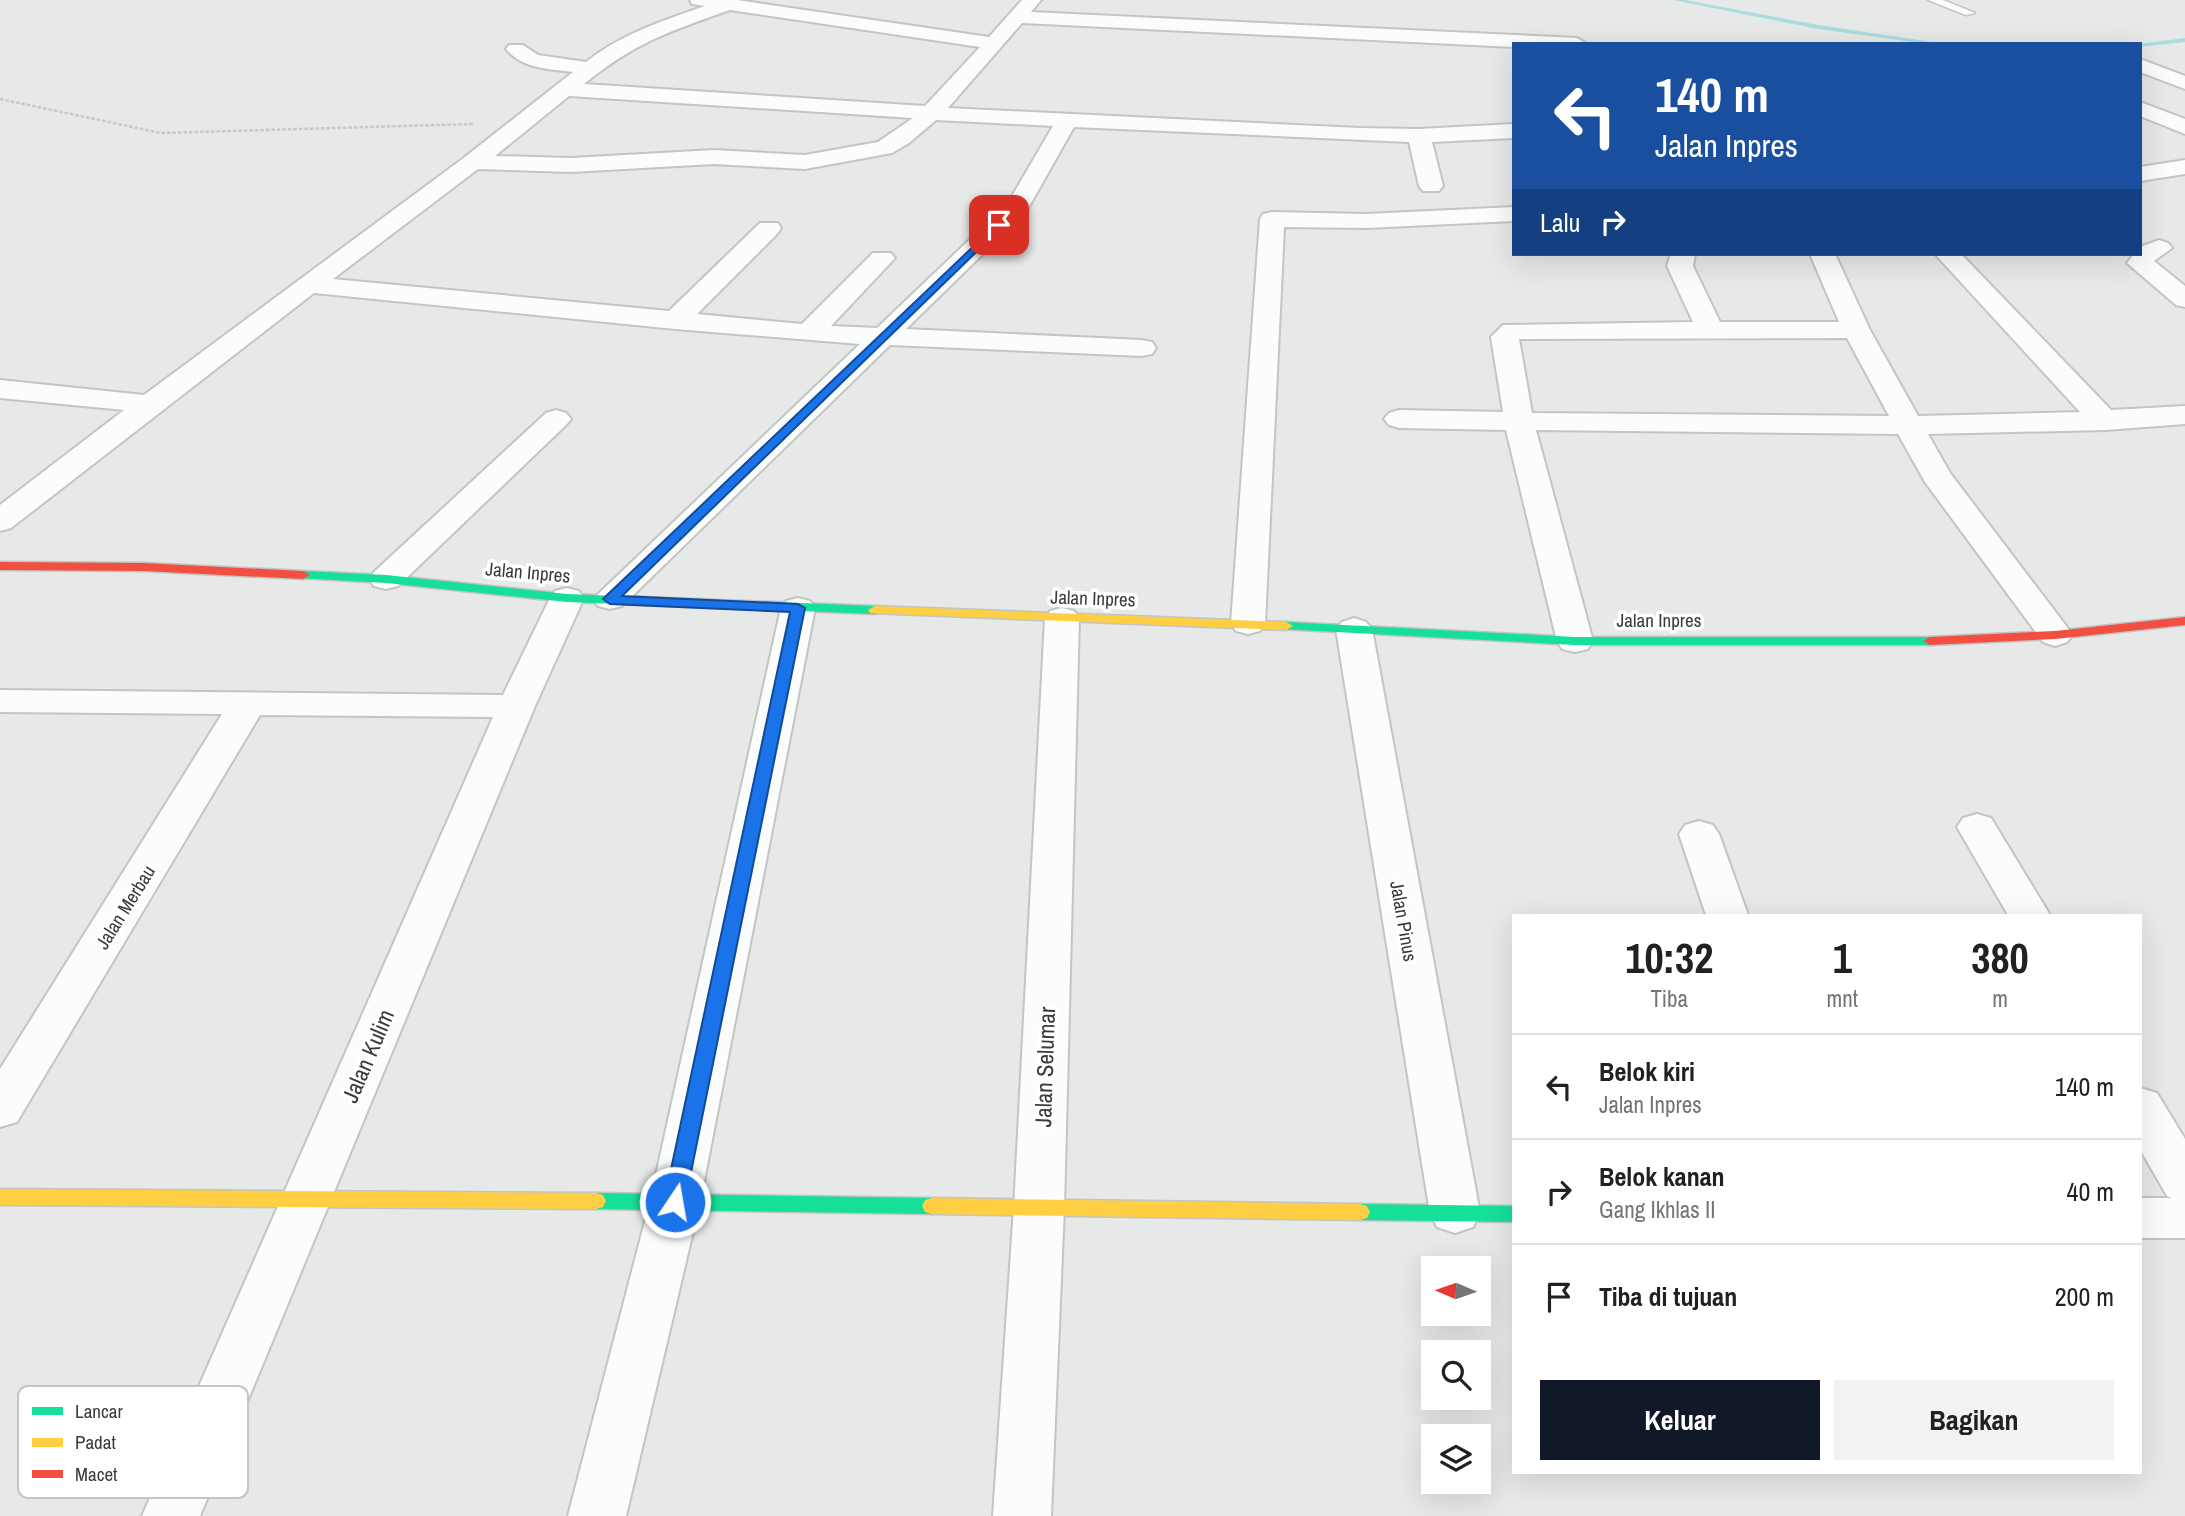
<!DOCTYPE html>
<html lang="id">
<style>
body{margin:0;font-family:"Archivo Narrow",sans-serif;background:#f2f2f2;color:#202124;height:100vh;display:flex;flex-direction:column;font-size:26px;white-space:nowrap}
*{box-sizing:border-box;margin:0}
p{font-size:23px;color:#757577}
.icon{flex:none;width:38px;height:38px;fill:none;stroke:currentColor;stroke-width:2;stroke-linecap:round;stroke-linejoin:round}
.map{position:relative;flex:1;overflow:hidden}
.panel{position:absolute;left:1512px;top:914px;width:630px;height:560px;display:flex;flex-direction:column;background:#fff;border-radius:0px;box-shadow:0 7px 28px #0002}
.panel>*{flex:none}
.banner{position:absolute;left:1512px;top:42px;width:630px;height:214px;border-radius:0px;box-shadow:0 7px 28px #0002;background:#1a4fa0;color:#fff;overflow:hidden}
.needle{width:46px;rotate:272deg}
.fabs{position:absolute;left:1421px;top:1256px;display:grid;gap:14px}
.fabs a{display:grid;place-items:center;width:70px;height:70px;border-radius:0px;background:#fff;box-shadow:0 7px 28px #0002;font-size:35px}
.pin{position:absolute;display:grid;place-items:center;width:60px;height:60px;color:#fff;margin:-30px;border-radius:14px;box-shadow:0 4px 10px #0006}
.me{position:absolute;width:77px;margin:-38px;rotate:12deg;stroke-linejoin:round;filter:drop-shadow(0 0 5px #0008)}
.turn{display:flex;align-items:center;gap:24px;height:147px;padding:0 28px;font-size:32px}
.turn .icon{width:91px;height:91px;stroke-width:2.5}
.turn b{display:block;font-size:49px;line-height:60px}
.then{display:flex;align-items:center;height:66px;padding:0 28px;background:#0003;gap:14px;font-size:26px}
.eta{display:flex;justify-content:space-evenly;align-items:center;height:119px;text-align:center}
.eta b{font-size:42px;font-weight:700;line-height:49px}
.cta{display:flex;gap:14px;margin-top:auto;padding:14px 28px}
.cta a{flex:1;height:80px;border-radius:0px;background:#111827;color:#fff;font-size:28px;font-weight:700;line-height:80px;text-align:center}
.cta a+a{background:#f2f2f2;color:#202124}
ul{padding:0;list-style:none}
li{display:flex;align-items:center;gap:21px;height:105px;padding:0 28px;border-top:2px solid #e0e0e0}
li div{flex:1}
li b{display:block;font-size:26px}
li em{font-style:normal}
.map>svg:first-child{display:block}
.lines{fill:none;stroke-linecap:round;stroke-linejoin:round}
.stream{fill:#a9deda;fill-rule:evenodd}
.lane-casing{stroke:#c2c5c4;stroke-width:3}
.street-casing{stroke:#c2c5c4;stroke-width:4}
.fast-casing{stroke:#c2c5c4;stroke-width:3}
.slow-casing{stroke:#c2c5c4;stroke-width:3}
.jam-casing{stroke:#c2c5c4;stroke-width:3}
.path{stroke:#c7c8c8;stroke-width:2.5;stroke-dasharray:3.5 2;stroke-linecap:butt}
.lane{fill:#fbfcfc;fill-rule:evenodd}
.street{fill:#fbfcfc;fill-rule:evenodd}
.fast{fill:#16e098;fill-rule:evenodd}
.slow{fill:#ffcf43;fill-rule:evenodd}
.jam{fill:#f24e42;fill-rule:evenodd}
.route{fill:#1a73e8;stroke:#114b97;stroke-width:2}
.labels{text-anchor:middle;stroke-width:7;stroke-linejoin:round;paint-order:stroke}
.street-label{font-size:19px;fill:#3a3b3b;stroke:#fff}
.near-street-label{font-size:23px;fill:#3a3b3b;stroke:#fff}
.key{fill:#fff;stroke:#c4c4c4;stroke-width:2}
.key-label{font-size:19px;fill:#3a3b3b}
</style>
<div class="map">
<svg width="2185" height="1516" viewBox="0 0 2185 1516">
<rect width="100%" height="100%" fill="#e6e9e8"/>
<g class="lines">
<path class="stream" d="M1673 0H1685L1818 25 1946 44H1927L1818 29Z
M2185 38V42L2140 47V44H2138Z"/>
<defs>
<path id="lane" d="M1928 0H1943L1975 13 1966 15Z"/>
<path id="street" d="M690 0H737L989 37 1022 0H1041L1031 12 1577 38 1587 44H1514V47L1022 23 948 108 1360 128 1419 129 1514 124V138L1432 142 1443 186 1439 191H1423L1419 186 1409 142 1074 127 1026 212 906 329 1142 340 1152 342 1156 348 1152 354 1142 356 890 345 622 606 610 609 598 606 593 599 860 344 675 329 314 293 11 528 0 531V505L124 410 0 398V380L144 395 465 157 573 72C549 69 522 69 506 49L509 45H523L538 55 586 62C621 34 662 21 705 6L692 4ZM730 10 980 47 925 106 584 84C634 43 670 31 730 10ZM569 96 913 118 878 142 805 155 714 150 571 158 495 156ZM936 120 1053 126 1008 203 877 328 831 326 895 258 891 253H873L802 324 697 314 778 233 781 228 778 223H760L669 311 333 279 478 169 571 172 714 164 805 169 892 153 909 143Z
M2140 59 2185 76V89L2140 72Z
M2140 102 2185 119V134L2140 116Z
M2185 160V174L2140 181V167Z
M1514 207V221L1366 228 1284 227 1265 624 1260 631 1248 634 1236 631 1231 624 1260 219 1263 214 1272 212 1366 214Z
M2159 240 2168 243 2172 248 2154 261 2185 286V307L2176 305 2127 263 2134 254H2140V247Z
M1671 254H1695L1693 266 1720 322H1839L1810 254H1835L1870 330 1918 416 2080 412 1935 254H1961L2111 410 2185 406V424L2105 430 1928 434 1950 473 2073 635 2067 642 2055 646 2043 642 1925 482 1898 434 1536 430 1593 641 1588 649 1575 652 1562 649 1557 641 1506 430 1399 428 1389 425 1384 419 1389 413 1399 410 1503 412 1491 337 1503 325 1693 322 1667 266ZM1847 338 1889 416 1532 413 1519 339Z
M556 410 566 413 571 419 566 425 398 586 386 589 374 586 369 579 374 572 546 413Z
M567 588 579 591 584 598 535 706 200 1516H142L493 717 260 715 17 1122 0 1127V1069L222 714 0 712V690L503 695 550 598 555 591Z
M798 598 810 601 815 608 700 1202 626 1516H568L650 1202 781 608 786 601Z
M1062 608 1074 611 1079 618 1064 1208 1051 1516H993L1014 1208 1045 618 1050 611Z
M1354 618 1366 622 1372 629 1480 1213 1473 1227 1455 1233 1437 1227 1430 1213 1336 629 1342 622Z
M1977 814 1991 818 2050 915H2008L1957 827 1963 818Z
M1699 821 1713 825 1719 834 1748 915H1706L1679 834 1685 825Z
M2140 1088 2157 1093 2185 1139V1238H2140V1198H2172L2167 1196 2140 1149Z"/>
<path id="fast" d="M303 571 386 575 567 594 875 606 882 610 875 614 567 602 386 583 298 578 296 575 298 572Z
M1286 622 1575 637H1930L1937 641 1930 645H1575L1281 629 1279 626Z
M596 1193 932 1198 939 1200 942 1206 939 1212 932 1214 596 1209 589 1207 586 1201 589 1195Z
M1360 1204 1514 1206V1222L1360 1220 1353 1218 1350 1212 1353 1206Z"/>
<path id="slow" d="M875 606 1286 622 1293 626 1286 630 870 613 868 610Z
M0 1189 596 1193 603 1195 606 1201 603 1207 596 1209 0 1205Z
M932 1198 1360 1204 1367 1206 1370 1212 1367 1218 1360 1220 932 1214 925 1212 922 1206 925 1200Z"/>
<path id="jam" d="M0 562 144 563 303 571 310 575 303 579 144 571 0 570Z
M2185 617V625L2055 639 1930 645 1923 641 1930 637 2055 631Z"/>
</defs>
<use href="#lane" class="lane-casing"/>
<use href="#street" class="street-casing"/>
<use href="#fast" class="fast-casing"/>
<use href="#slow" class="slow-casing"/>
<use href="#jam" class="jam-casing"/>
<path class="path" d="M0 99 161 133 473 124"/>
<use href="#lane" class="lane"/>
<use href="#street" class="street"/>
<use href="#fast" class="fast"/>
<use href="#slow" class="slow"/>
<use href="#jam" class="jam"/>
</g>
<path class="route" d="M999 222 1002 227 622 596 798 604 805 608 685 1202 682 1208H667L664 1202 790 612 610 604 603 599Z"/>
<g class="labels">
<g class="street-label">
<text transform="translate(528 572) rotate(5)" y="7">Jalan Inpres</text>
<text transform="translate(1093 598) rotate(2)" y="7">Jalan Inpres</text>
<text x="1659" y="627">Jalan Inpres</text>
<text transform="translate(125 907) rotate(-58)" y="7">Jalan Merbau</text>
<text transform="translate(1404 921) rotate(80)" y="7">Jalan Pinus</text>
</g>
<g class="near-street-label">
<text transform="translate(368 1056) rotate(-67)" y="8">Jalan Kulim</text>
<text transform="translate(1045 1067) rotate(-88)" y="8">Jalan Selumar</text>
</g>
</g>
<rect x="18" y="1386" width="230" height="112" rx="10" class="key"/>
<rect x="32" y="1407" width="31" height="8" fill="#16e098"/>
<rect x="32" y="1438" width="31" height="9" fill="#ffcf43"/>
<rect x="32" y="1470" width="31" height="8" fill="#f24e42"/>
<g class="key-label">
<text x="75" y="1418">Lancar</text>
<text x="75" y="1449">Padat</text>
<text x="75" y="1481">Macet</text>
</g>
</svg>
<div class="fabs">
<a><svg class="needle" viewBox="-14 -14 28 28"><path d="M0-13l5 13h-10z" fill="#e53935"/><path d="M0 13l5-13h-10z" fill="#757577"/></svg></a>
<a><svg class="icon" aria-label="search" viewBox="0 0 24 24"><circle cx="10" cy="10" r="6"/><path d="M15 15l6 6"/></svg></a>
<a><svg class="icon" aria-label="layers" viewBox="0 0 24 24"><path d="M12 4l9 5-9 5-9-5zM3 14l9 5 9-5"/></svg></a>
</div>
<div class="pin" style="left:999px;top:225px;background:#d93025"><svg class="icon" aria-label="arrive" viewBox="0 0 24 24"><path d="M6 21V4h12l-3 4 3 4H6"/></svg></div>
<svg class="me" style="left:675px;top:1202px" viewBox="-20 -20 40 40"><circle r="17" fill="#1a73e8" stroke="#fff" stroke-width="3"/><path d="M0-11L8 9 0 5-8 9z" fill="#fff"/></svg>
<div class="banner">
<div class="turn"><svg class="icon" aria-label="left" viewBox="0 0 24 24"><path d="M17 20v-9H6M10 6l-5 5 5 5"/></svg><div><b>140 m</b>Jalan Inpres</div></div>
<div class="then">Lalu<svg class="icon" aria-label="right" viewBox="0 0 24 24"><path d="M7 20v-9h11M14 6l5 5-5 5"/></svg></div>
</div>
<section class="panel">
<div class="eta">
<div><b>10:32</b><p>Tiba</p></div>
<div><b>1</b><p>mnt</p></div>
<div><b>380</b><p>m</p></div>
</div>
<ul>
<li><svg class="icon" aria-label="left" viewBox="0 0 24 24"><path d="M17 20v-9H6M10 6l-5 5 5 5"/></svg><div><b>Belok kiri</b><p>Jalan Inpres</p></div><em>140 m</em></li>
<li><svg class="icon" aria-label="right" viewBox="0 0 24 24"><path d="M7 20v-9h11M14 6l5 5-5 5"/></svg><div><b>Belok kanan</b><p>Gang Ikhlas II</p></div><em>40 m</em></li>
<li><svg class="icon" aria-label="arrive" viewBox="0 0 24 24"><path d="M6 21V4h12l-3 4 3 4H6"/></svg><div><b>Tiba di tujuan</b></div><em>200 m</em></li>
</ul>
<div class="cta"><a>Keluar</a><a>Bagikan</a></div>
</section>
</div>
